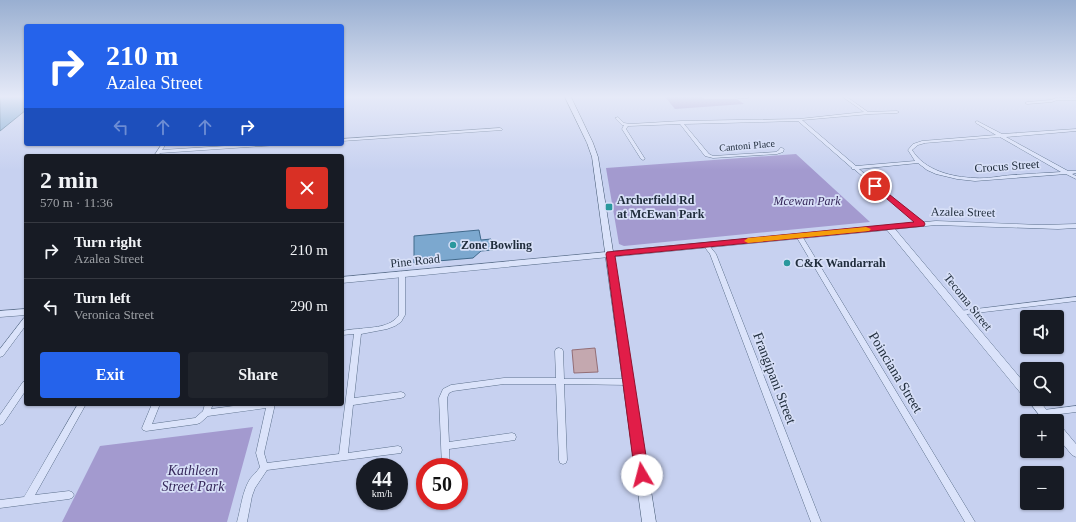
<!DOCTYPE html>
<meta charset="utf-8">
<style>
body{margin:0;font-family:"Times New Roman",serif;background:#20242c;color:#f1f3f6;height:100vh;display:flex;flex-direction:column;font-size:15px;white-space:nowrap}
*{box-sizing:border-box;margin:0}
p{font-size:13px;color:#9ea1a6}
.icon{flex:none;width:22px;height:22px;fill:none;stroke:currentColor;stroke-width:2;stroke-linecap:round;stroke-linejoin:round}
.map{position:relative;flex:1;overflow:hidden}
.side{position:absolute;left:24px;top:154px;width:320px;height:252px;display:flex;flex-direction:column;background:#171b24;border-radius:4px;box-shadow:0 1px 3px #0004}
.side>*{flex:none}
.banner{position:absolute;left:24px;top:24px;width:320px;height:122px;border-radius:4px;box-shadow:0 1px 3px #0004;background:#2563eb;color:#fff;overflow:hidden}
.tools{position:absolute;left:1020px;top:310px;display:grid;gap:8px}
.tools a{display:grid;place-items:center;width:44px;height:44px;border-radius:4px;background:#171b24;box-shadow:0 1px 3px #0004;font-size:20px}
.speed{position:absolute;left:356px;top:458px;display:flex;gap:8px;font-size:20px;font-weight:700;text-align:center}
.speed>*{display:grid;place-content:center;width:52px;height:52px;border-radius:50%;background:#171b24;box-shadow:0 1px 3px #0004;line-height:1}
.speed small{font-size:10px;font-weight:400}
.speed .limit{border:6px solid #d22;background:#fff;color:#111}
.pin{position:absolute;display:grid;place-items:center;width:34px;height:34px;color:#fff;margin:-17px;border:2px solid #fff;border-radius:50%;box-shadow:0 1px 4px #0007}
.me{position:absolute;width:44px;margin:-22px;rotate:352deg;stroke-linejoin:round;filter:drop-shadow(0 0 3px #0008)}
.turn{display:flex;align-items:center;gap:14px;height:84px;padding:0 16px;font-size:18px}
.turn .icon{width:52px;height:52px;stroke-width:2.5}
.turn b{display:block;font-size:28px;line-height:34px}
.lanes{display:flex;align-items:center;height:38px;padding:0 16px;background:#0003;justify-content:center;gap:20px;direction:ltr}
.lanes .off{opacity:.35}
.round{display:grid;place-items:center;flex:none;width:42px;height:42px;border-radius:4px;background:#20242c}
.summary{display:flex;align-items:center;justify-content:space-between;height:68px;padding:0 16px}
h1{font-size:24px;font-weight:700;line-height:30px}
.primary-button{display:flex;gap:8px;margin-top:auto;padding:8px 16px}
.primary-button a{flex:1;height:46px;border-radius:4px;background:#2563eb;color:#fff;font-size:16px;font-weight:700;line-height:46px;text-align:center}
.primary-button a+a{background:#20242c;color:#f1f3f6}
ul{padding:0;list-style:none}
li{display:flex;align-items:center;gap:12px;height:56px;padding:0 16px;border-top:1px solid #363941}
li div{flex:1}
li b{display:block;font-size:15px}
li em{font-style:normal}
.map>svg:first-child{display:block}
.green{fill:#a39acf}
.water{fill:#c4a8af;stroke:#936e76}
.building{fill:#7ca8cf;stroke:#416a8c}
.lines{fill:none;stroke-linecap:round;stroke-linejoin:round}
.minor-casing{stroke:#5c708c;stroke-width:1}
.tertiary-casing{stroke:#5c708c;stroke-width:1}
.secondary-casing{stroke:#3f546e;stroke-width:1}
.minor{fill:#dbe3fa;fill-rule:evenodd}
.tertiary{fill:#dbe3fa;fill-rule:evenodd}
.secondary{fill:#dbe3fa;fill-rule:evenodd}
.route{fill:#e11d48;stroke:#92132f}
.slow{fill:#f59e0b}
.poi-dot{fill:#2a989d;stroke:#d7dff7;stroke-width:1.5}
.labels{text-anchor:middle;stroke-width:3.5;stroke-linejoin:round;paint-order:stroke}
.far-street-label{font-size:10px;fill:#202d3c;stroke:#d7dff7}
.street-label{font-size:12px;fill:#202d3c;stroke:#d7dff7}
.poi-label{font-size:12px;font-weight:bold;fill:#202d3c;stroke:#d7dff7;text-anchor:start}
.park-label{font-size:12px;font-style:italic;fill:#352659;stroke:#d7dff7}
.near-street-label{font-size:14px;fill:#202d3c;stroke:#d7dff7}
.near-park-label{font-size:14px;font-style:italic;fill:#352659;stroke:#d7dff7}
</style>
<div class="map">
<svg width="1076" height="522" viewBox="0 0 1076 522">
<rect width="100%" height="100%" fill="#c7d1f0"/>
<path class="green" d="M665 97H703L705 99H737L744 104 675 109Z
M796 154 870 222 624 246 619 244 606 168Z
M253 427 227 522H62L100 446Z"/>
<path class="water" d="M595 348 598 372 574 373 572 350Z"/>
<path class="building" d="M0 97H26V110L0 131Z
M479 230 481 240 491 239 493 250 481 251 473 258 414 263V236Z"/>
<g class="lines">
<defs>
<path id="minor" d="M736 97H749C746 99 739 99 736 97Z
M843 97H847L868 112 897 111 899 112 897 113 870 114 802 120 856 166 915 161 908 150 913 144 922 141 996 135 976 123 975 122 977 121 1002 134 1076 129V131L1006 137 1068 171H1076V173L1072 174 1076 176V179L1066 174 975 181 957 179 936 174 927 170 918 163 859 169 923 223 924 224 921 226 919 225 854 169H852V168L798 121 684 124 709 154 713 156 776 152 779 150 780 148H782L784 149 783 152 777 154 713 158 705 156 680 124 628 126 626 129 645 159 643 160 641 159 622 129 624 125H622L615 118 618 117 624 123 630 124 681 121 799 119 864 112ZM1000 137 1061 172C1045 173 1028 174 1012 175 1000 176 987 179 975 178 952 177 925 171 912 150L918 145 925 143Z
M1056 98H1076V100H1057L1052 102 1027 104 1025 103 1027 102 1051 100Z
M500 128 502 129V130L342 141V139Z
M162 144H166L162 150 257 144H279L277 145 160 153 158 156H154Z
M799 234 802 236 975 522H965L796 236Z
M706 243 708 244 716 254 821 522H811L710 254 703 245Z
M402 272 405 274V315L401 322 395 326 387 329 361 334 354 398 401 392 404 393 405 395 404 397 401 398 353 405 348 453 398 446 401 447 402 450 401 453 267 470 255 488 252 496 247 522H237C241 508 242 492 250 479 253 475 257 472 260 467L256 453 266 408 208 416 200 423 197 424 146 431 143 430 142 428 152 404H160L152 424 195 418 203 411 205 404H213L211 409 248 404H275L264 453 267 463 339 454 354 334 342 335V331C347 330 353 329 358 329 372 327 390 328 399 315V274Z
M1076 297V301L959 315H957L956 313 957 311H959Z
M24 318H26V325L3 356 0 357V349Z
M559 348 562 349 563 351 564 379H629L632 380 633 382 632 384 629 385 564 384 567 460 566 463 563 464 560 463 559 460 556 384H504L453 391 449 393 447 398 449 442 512 433 515 434 516 437 515 440 449 449 450 467H442L439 398 443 389 451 385 504 378H556L555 351 556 349Z
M26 381V390L3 424 0 425V415L23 382Z
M78 404H86L35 495 69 491 72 492 74 495 72 498 69 499 0 508V500L24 497Z
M1076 406V412L1044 416 1041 415 1040 413 1041 411 1044 410Z"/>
<path id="tertiary" d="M936 221 1041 225 1076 224V228L1058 229 936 225 895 229 1027 386V397L1023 396 887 230 342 283V277Z
M26 309V315L0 317V311Z
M1027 399H1038L1055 421H1044Z
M1057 424 1061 426 1076 444V457L1072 455 1057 437Z"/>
<path id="secondary" d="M565 97H571L593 143 598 157 656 522H642L592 157 587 143Z"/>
</defs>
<use href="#minor" class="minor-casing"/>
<use href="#tertiary" class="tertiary-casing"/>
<use href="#secondary" class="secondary-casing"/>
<use href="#minor" class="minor"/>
<use href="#tertiary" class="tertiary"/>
<use href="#secondary" class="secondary"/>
</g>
<linearGradient id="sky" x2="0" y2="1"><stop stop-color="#99afd1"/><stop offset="0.57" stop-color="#e6eaf8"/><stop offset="1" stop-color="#e6eaf8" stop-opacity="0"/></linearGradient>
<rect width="1076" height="170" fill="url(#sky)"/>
<path class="route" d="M875 183 924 222 925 224 924 226 615 256 649 475 647 479 642 481 637 479 635 475 606 254 607 252 914 222 873 187V184Z"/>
<path class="slow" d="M866 227 871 229 869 231 748 243 744 241 748 238Z"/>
<g class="poi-dot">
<rect x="605" y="203" width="8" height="8" rx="2"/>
<circle cx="453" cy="245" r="4"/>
<circle cx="787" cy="263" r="4"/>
</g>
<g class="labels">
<g class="far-street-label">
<text transform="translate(747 145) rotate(-5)" y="4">Cantoni Place</text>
</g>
<g class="street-label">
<text transform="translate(1007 166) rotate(-4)" y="4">Crocus Street</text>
<text transform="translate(963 212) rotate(1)" y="4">Azalea Street</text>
<text transform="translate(415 261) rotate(-6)" y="4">Pine Road</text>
<text transform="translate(968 302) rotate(51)" y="4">Tecoma Street</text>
</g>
<g class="poi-label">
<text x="617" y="204">Archerfield Rd<tspan x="617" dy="14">at McEwan Park</tspan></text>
<text x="461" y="249">Zone Bowling</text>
<text x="795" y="267">C&amp;K Wandarrah</text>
</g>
<g class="park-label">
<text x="807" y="205">Mcewan Park</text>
</g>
<g class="near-street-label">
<text transform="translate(896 372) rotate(59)" y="5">Poinciana Street</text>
<text transform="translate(775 378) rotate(69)" y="5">Frangipani Street</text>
</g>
<g class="near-park-label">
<text x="193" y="475">Kathleen<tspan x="193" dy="16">Street Park</tspan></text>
</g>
</g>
</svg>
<div class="tools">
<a><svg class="icon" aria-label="sound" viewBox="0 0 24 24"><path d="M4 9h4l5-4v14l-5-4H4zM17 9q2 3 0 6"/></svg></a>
<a><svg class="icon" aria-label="search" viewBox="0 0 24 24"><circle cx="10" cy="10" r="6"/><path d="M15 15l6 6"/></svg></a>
<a>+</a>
<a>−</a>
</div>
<div class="speed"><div>44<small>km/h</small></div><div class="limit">50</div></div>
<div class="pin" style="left:875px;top:186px;background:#d93025"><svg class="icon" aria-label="arrive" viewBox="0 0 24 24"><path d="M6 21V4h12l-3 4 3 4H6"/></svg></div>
<svg class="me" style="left:642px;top:475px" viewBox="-20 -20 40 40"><circle r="19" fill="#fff"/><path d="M0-13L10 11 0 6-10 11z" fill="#e11d48"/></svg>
<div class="banner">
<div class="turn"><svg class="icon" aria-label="right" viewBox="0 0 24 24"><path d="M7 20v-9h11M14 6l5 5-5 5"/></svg><div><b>210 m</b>Azalea Street</div></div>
<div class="lanes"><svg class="icon off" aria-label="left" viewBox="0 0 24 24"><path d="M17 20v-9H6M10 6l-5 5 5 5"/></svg><svg class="icon off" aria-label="ahead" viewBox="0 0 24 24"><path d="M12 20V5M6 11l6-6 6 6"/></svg><svg class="icon off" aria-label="ahead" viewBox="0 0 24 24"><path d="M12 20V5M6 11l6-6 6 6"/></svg><svg class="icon" aria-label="right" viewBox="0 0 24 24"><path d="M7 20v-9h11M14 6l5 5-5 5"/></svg></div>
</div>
<section class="side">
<div class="summary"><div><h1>2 min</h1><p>570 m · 11:36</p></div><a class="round" style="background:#d93025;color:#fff"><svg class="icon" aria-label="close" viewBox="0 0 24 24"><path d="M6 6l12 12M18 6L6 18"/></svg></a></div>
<ul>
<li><svg class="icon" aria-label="right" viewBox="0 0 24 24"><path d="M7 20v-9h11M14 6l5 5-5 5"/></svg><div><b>Turn right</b><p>Azalea Street</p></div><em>210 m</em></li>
<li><svg class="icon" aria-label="left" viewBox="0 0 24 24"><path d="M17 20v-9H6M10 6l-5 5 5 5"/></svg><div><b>Turn left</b><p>Veronica Street</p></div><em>290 m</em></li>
</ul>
<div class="primary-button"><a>Exit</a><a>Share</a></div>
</section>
</div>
